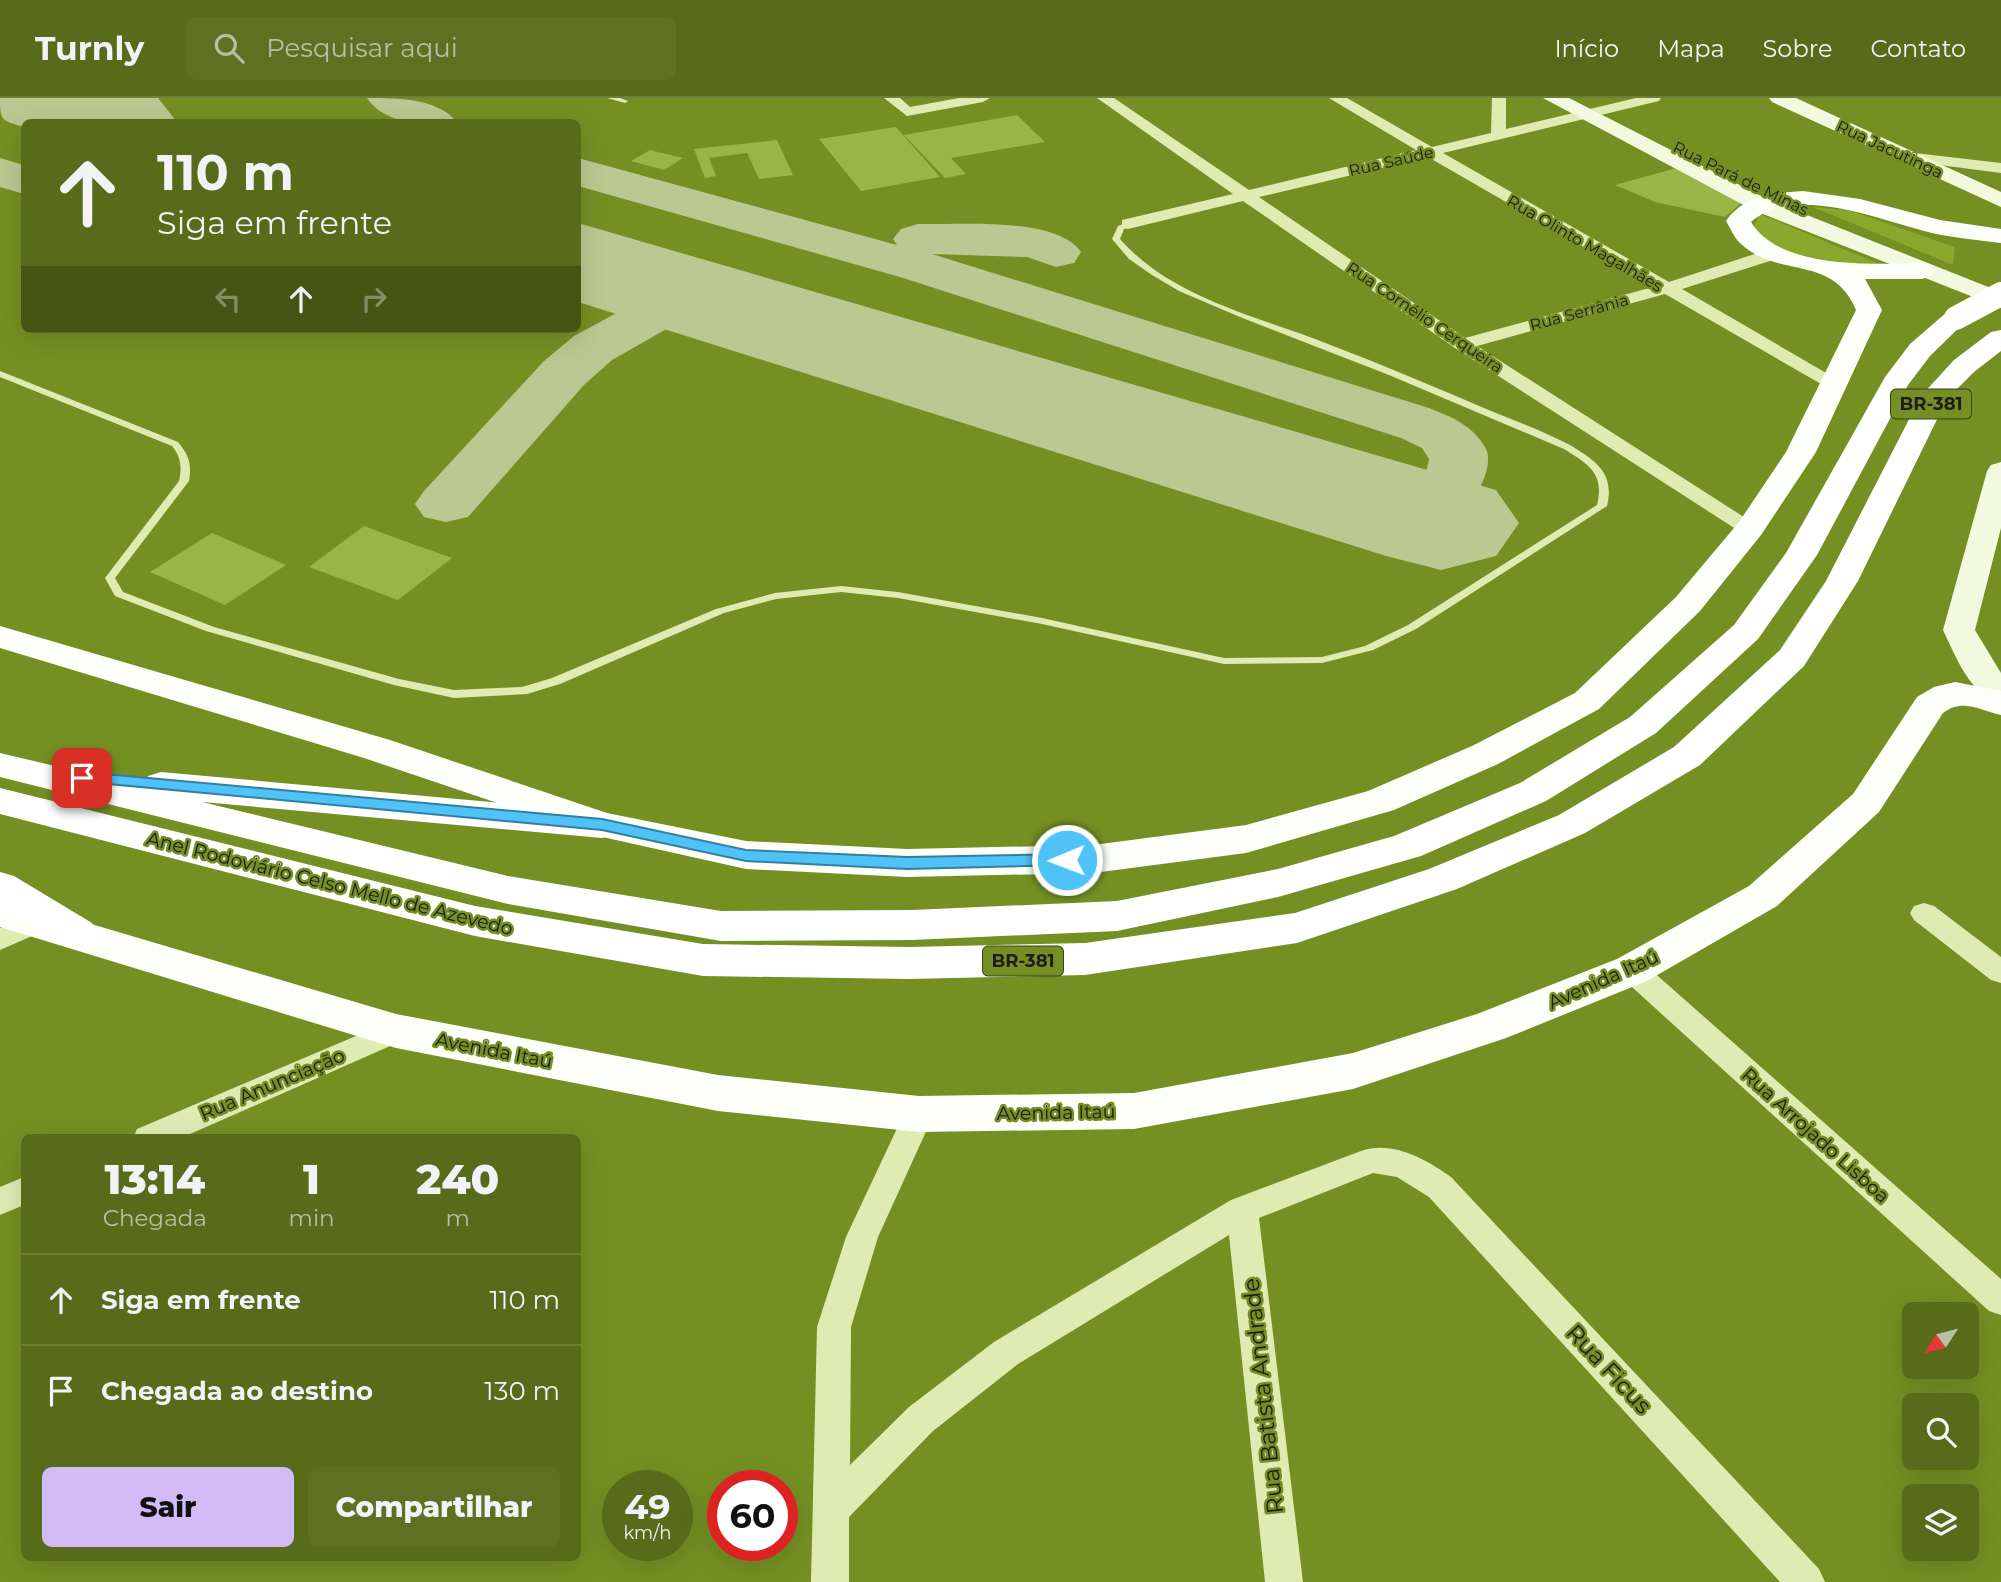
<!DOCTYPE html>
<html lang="pt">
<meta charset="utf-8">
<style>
body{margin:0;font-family:Montserrat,sans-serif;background:#5d7123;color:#f1f3f6;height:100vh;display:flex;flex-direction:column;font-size:26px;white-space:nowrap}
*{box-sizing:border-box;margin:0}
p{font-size:23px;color:#b6c0a2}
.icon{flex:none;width:38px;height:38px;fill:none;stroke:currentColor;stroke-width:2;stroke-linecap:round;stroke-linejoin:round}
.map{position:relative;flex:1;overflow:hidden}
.sheet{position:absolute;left:21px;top:1036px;width:560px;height:427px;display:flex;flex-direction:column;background:#576c1a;border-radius:10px;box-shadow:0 7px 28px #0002}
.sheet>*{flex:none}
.banner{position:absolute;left:21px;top:21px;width:560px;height:214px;border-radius:10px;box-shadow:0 7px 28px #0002;background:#576c1a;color:#f1f3f6;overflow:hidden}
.needle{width:46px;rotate:234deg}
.tools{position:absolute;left:1902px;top:1204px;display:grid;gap:14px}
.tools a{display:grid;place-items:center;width:77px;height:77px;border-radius:10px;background:#576c1a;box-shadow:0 7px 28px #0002;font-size:35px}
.speed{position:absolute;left:602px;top:1372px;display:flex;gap:14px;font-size:35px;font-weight:700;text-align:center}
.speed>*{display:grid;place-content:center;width:91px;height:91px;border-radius:50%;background:#576c1a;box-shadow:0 7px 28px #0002;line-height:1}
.speed small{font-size:18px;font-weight:400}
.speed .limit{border:10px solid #d22;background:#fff;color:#111}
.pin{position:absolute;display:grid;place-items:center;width:60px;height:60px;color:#fff;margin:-30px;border-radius:14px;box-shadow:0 4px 10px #0006}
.me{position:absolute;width:77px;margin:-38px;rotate:269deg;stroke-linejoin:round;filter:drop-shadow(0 0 5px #0008)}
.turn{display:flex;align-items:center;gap:24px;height:147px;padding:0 21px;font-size:32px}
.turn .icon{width:91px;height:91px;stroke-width:2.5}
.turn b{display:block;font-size:49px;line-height:60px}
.lanes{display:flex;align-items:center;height:66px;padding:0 21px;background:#0003;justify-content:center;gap:35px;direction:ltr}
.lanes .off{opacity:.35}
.eta{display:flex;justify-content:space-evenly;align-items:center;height:119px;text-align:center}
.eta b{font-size:42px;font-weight:800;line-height:49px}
.primary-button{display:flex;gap:14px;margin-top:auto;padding:14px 21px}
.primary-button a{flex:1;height:80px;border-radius:10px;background:#d2bbf6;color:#111;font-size:28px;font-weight:800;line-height:80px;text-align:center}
.primary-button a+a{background:#5d7123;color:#f1f3f6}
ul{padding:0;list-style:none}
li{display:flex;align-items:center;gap:21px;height:91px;padding:0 21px;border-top:2px solid #6d7f39}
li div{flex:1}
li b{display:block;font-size:26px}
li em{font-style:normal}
header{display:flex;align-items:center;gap:42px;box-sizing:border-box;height:98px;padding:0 35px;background:#576c1a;border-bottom:2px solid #6d7f39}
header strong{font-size:33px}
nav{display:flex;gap:38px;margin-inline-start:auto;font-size:24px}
.search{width:490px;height:63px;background:#5d7123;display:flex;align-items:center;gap:18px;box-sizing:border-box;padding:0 24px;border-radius:10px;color:#b6c0a2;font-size:26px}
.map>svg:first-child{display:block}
.green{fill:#8aa82d}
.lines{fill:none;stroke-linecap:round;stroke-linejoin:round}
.taxiway{fill:#bac891;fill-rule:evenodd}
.runway{fill:#bac891;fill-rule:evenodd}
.building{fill:#9ab547}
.lane{fill:#deecb4;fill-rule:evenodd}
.street{fill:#deecb4;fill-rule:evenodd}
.secondary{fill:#f3f9df;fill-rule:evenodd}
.primary{fill:#fdfff9;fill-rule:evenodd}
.highway{fill:#fff;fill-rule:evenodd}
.highway-bridge{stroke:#fff;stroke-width:24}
.route{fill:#4fc3f7;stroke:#337fa1;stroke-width:2}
.labels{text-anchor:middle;stroke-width:5;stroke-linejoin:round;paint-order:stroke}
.far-street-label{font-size:16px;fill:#1d1d1d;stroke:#749023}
.shield{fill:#749023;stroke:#37401f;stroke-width:2}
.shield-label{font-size:18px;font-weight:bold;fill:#1d1d1d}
.street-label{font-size:19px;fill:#1d1d1d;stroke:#749023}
.near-street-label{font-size:23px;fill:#1d1d1d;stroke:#749023}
</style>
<header>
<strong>Turnly</strong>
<div class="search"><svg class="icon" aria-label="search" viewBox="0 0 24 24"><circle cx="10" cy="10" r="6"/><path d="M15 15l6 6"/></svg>Pesquisar aqui</div>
<nav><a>Início</a><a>Mapa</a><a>Sobre</a><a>Contato</a></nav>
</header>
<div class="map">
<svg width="2001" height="1484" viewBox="0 0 2001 1484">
<rect width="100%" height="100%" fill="#749023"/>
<path class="green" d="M1813 109 1851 113 1955 149 1953 167Z
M1760 116 1879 166 1842 169 1778 153 1753 130Z"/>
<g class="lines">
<path class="taxiway" d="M367 0C398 0 437 0 457 24 426 27 386 28 367 0Z
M0 60 24 67V96L0 89Z
M578 60 897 147 893 141 901 131 918 126C960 127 1056 118 1081 154L1074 165 1056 169 1027 159 932 156 1429 310C1452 319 1474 328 1486 351 1497 373 1463 424 1442 432 1426 439 1414 436 1399 432L1390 419C1405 398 1425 389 1429 361L1422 350 1401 340 900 179 578 88Z
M675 176 693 181 701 192 698 206 691 217 612 262 584 287 468 419 446 424 424 419 415 406 424 393 544 263 574 238 648 198 657 181Z"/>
<path class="runway" d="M0 0H158L177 24H24V29C2 22 0 24 0 0Z
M578 125 1496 392 1519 425 1496 458 1441 472 1386 458 578 204Z"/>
</g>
<path class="building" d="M1017 17 1045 44 951 60 966 76 945 80 904 37Z
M896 29 940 79 861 93 819 41Z
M777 42 793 77 759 81 747 55 709 60 716 78 705 80 694 51Z
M650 52 683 60 664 72 631 63Z
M1680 69 1745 102 1725 119 1655 104 1615 87Z
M364 428 393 439 452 460 398 502 309 469Z
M212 435 286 467 225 507 150 474Z"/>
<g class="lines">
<path class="lane" d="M607 0H620L628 3 625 5Z
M1128 124 1132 126 1124 131 1120 141C1172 200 1257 218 1328 246 1383 267 1437 290 1491 313 1518 324 1545 334 1570 347 1596 363 1615 375 1607 408L1416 531 1373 552 1322 565 1224 566 1042 526 898 500 841 494 776 501 724 515 560 586 527 596 454 600 394 587 206 533 115 498 105 480 179 383C182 369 181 359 172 348L0 279V273L178 344C189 357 192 367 189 383L115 480 123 494 214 529 399 581 454 592 522 589 552 580 716 511 775 495 841 488 898 494 1042 520 1224 560 1322 559 1365 548 1408 527 1597 407C1605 375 1588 366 1564 351L1389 277 1240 219 1179 193 1152 177 1129 161 1112 141 1118 128Z"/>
<path class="street" d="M884 0H900L910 9 959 0H990L983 4 907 18Z
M1097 0H1114L1249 92 1416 52 1329 0H1347L1432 49 1491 35 1492 0H1506V31L1636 0H1661L1659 3 1443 55 1669 184 1770 151H1782L1785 155 1782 159 1682 191 1845 286 1842 290H1828L1665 196 1477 248 1761 430 1758 435H1742L1455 250 1243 103 1128 131 1122 130V122L1233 96ZM1428 59 1653 189 1465 240 1259 99Z
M1906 54 2001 65V75L1901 62 1898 59Z
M1924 805 1934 808 2001 859V885L1991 882 1914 822 1910 815 1914 808Z
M38 814 48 817 52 824 48 831 0 852V830Z
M1632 861 1642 864 2001 1181V1217L1989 1213 1622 880 1618 872 1622 864Z
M396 921 406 925 411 933 406 941 181 1040H133L137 1031Z
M919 1003 930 1007 934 1016 878 1139 851 1229 850 1367 909 1309 994 1244 1231 1102 1361 1053C1392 1042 1426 1061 1451 1079L1819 1471 1825 1484H1780L1429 1099 1397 1079 1373 1075 1259 1120 1303 1484H1265L1229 1137 1018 1266 933 1333 849 1419V1484H811L817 1229 846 1139 908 1007Z
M24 1079V1107L0 1117V1089Z"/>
<path class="secondary" d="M1543 0H1569L1769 102 2001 194V210L1753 112Z
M1769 0H1796L2001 94V109L1772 4Z
M2001 364V430L1975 532 2001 575V606C1970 597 1956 559 1943 532L1987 373 1991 367Z"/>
<path class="primary" d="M1803 93 1860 101 1940 122 2001 131V145C1978 142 1954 140 1932 135 1880 123 1797 85 1751 124 1780 172 1874 166 1922 165L1931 168 1935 173 1931 178 1922 181H1865L1882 212 1816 354 1761 437 1700 513 1599 611 1498 666 1394 712 1246 755 1093 775 907 779 746 771 589 736 364 660 0 550V528L390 642 607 715 746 743 907 751 1093 747 1246 727 1368 693 1472 648 1575 595 1676 499 1739 424 1786 354 1856 212C1833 156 1779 181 1741 146 1734 140 1731 131 1726 123 1744 97 1775 95 1803 93Z
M1955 584 2001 593V617C1980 612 1962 600 1943 615L1879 714 1777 808 1647 883 1506 940 1353 991 1134 1031 919 1034 718 1013 396 950 0 829V799L396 916 718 977 919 998 1134 995 1353 955 1477 916 1617 861 1749 788 1853 696 1917 599 1934 589Z"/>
<path class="highway" d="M1956 212 1965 214 1969 220 1930 258 1908 287 1817 457 1758 541 1656 635 1546 703 1421 758 1278 799 1117 833 912 842 721 843 508 806 0 679V655L144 689 148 678 161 674 602 714 615 718 621 727 615 736 602 740 202 704 508 778 721 813 912 812 1117 803 1278 771 1394 738 1520 685 1630 619 1734 527 1786 455 1885 279 1910 246 1947 214Z
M2001 232V253L1974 274 1947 301 1858 483 1804 568 1700 667 1585 735 1457 791 1297 845 1085 877 909 881 703 878 475 838 0 716V690L475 808 703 846 909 849 1085 845 1295 815 1429 771 1559 717 1674 649 1780 552 1826 483 1921 298 1954 262 1991 234Z
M0 774 14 778 92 825 98 836 92 847C61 857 26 823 0 807Z"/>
<path class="highway-bridge" d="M1956 220 2001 196"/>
</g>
<path class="route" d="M82 674 602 721 746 752 907 759 1067 756 1075 762 1067 767 907 771 746 763 602 732 76 683V676Z"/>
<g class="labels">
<g class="far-street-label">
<text transform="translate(1890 51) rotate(25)" y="6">Rua Jacutinga</text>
<text transform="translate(1391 63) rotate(-13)" y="6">Rua Saúde</text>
<text transform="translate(1741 80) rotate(26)" y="6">Rua Pará de Minas</text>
<text transform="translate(1585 145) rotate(30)" y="6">Rua Olinto Magalhães</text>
<text transform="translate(1579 214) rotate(-15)" y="6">Rua Serrânia</text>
<text transform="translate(1425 219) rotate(34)" y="6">Rua Cornélio Cerqueira</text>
</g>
<g class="shield">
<rect x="1891" y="291.5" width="80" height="29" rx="5"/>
<rect x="983" y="848.5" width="80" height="29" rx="5"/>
</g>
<g class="shield-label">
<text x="1931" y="312">BR-381</text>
<text x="1023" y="869">BR-381</text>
</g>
<g class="street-label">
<text transform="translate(330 785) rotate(14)" y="7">Anel Rodoviário Celso Mello de Azevedo</text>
<text transform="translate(1603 881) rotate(-24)" y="7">Avenida Itaú</text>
<text transform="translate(494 952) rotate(11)" y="7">Avenida Itaú</text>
<text transform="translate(272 986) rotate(-23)" y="7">Rua Anunciação</text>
<text transform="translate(1056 1014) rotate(-1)" y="7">Avenida Itaú</text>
<text transform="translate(1816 1037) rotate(42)" y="7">Rua Arrojado Lisboa</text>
</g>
<g class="near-street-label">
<text transform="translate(1609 1271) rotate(47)" y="8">Rua Ficus</text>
<text transform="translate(1263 1298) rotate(-96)" y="8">Rua Batista Andrade</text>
</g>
</g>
</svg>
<div class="tools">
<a><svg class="needle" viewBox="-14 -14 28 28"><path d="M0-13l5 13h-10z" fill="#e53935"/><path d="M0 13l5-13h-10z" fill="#b6c0a2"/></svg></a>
<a><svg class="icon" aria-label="search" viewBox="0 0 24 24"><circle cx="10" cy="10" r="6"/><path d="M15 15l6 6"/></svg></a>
<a><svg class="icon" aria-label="layers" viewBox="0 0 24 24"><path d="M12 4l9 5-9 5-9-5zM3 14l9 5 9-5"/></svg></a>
</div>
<div class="speed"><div>49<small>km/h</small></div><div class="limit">60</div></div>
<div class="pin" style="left:82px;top:680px;background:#d93025"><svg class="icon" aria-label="arrive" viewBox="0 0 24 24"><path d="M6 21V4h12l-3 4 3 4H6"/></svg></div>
<svg class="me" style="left:1067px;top:762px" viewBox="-20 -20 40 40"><circle r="17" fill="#4fc3f7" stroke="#fff" stroke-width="3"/><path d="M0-11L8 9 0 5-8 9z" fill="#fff"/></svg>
<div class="banner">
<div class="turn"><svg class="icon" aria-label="ahead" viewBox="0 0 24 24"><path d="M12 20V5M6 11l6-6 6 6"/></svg><div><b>110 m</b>Siga em frente</div></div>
<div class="lanes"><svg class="icon off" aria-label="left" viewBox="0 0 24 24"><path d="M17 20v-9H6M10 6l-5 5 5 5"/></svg><svg class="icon" aria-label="ahead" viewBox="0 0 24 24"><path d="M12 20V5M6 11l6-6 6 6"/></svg><svg class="icon off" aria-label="right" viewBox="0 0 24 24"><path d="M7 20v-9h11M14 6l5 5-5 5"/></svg></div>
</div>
<section class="sheet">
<div class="eta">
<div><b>13:14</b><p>Chegada</p></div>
<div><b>1</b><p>min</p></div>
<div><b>240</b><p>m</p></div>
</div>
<ul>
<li><svg class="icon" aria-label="ahead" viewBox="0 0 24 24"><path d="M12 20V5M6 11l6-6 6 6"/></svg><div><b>Siga em frente</b></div><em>110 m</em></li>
<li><svg class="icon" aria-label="arrive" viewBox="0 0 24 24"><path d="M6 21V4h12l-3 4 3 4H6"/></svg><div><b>Chegada ao destino</b></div><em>130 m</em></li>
</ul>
<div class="primary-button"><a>Sair</a><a>Compartilhar</a></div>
</section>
</div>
